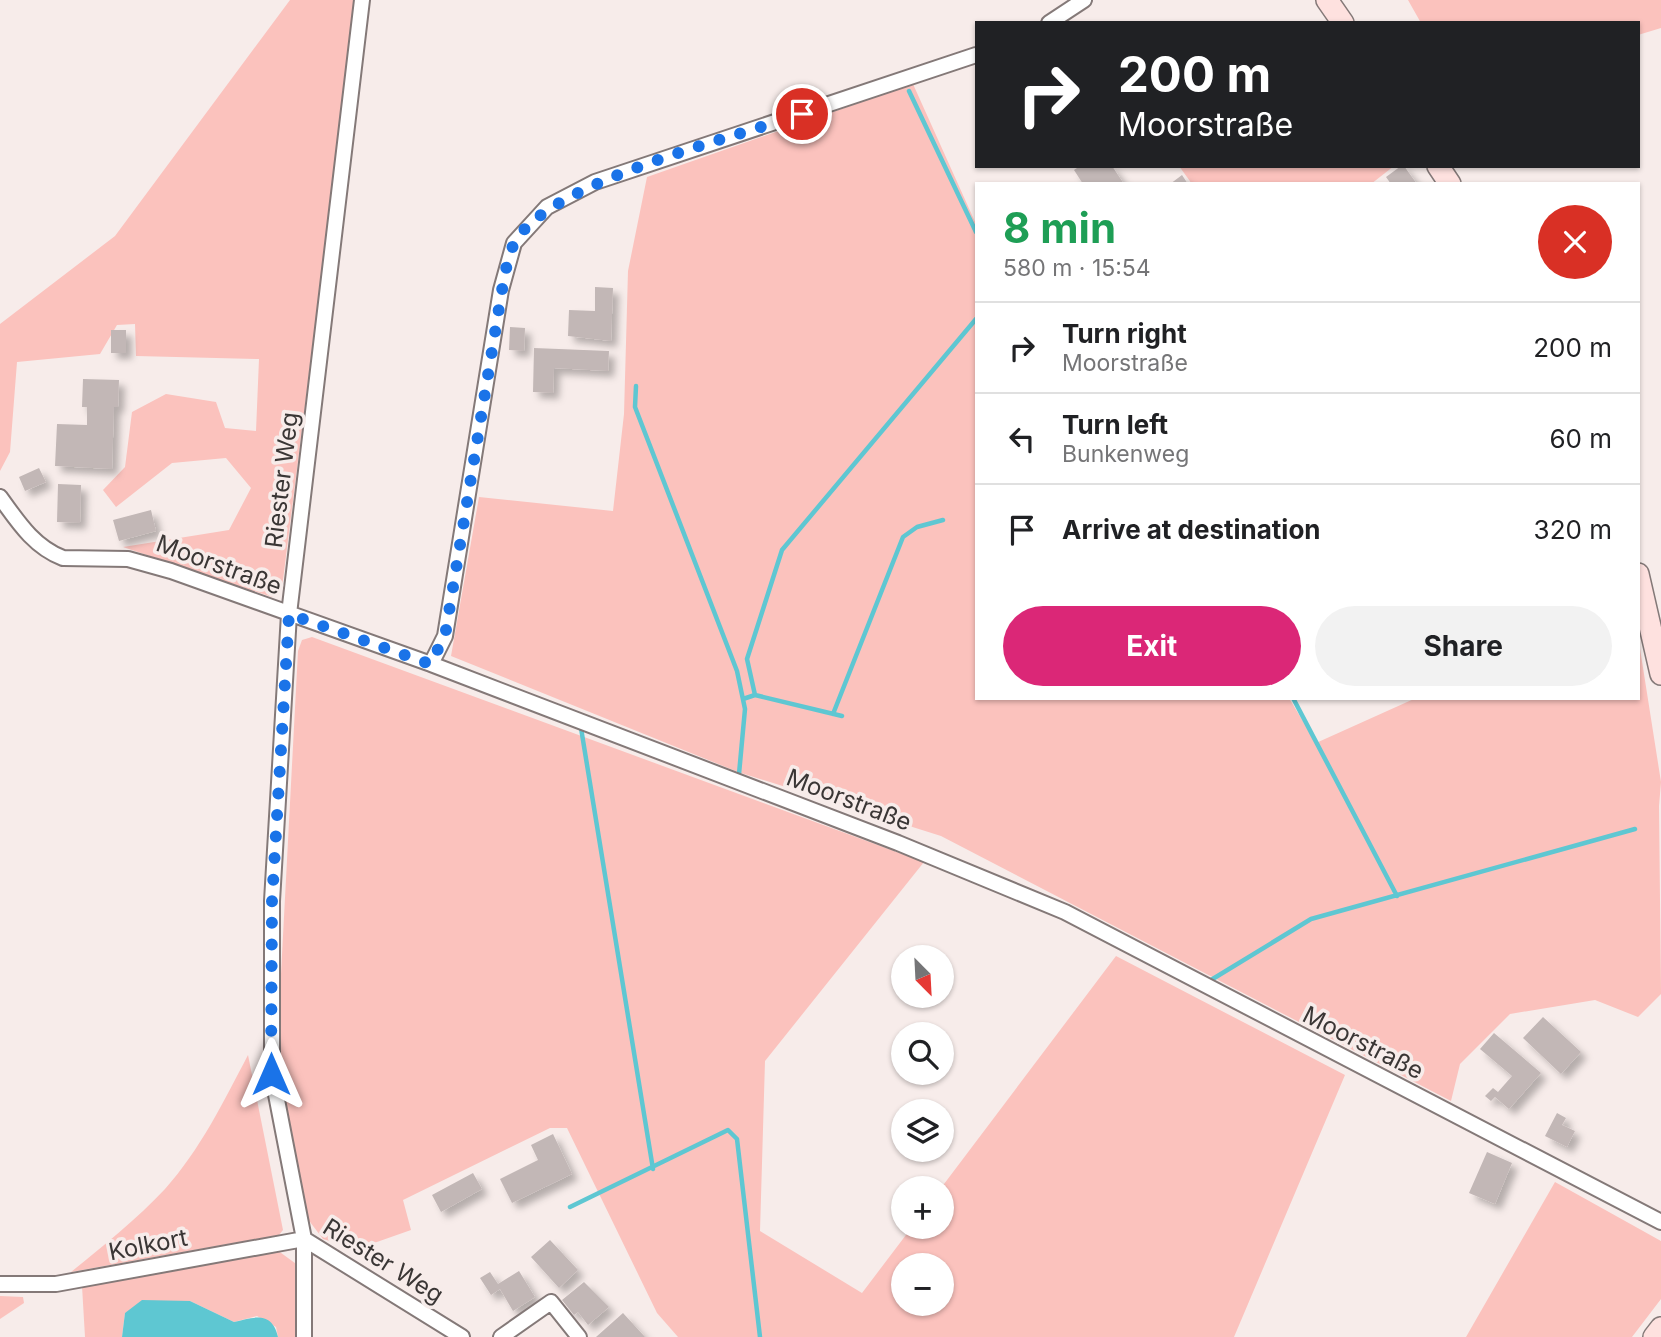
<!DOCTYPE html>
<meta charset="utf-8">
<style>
body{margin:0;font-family:Inter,sans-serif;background:#f2f2f2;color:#202124;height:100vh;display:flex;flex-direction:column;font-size:26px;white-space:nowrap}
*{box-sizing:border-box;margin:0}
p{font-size:23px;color:#757577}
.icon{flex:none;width:38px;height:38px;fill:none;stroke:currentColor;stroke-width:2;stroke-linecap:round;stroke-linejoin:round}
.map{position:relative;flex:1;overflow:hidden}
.sheet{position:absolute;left:975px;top:182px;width:665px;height:518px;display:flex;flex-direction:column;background:#fff;border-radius:0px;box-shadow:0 2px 5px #0004}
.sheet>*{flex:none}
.guide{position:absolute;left:975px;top:21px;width:665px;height:147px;border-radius:0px;box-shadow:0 2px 5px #0004;background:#202124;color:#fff;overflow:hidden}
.needle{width:46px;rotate:156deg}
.buttons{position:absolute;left:891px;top:945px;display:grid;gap:14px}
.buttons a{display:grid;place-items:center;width:63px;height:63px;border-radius:50%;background:#fff;box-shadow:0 2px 5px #0004;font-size:35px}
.pin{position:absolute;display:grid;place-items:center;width:60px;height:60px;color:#fff;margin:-30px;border:4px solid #fff;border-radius:50%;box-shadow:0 2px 7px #0007}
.me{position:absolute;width:77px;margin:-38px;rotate:0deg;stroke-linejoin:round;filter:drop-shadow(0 0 5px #0008)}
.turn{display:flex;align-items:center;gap:24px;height:147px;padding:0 28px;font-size:32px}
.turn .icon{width:91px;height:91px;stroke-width:2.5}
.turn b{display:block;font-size:49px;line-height:60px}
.round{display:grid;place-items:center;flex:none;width:74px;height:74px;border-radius:37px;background:#f2f2f2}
.head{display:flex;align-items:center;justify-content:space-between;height:119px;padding:0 28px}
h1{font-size:42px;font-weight:700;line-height:52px;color:#1e9e55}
.primary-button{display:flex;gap:14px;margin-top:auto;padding:14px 28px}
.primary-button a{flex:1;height:80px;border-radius:42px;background:#db2777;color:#fff;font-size:28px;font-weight:700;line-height:80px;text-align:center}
.primary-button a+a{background:#f2f2f2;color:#202124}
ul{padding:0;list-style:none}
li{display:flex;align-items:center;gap:21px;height:91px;padding:0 28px;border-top:2px solid #e0e0e0}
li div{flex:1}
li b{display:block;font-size:26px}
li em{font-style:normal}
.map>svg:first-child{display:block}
.green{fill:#fbc2bd;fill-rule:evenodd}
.water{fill:#5ec7d2}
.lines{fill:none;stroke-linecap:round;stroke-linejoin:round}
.stream{stroke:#5ec7d2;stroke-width:4.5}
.building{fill:#c2b7b6;filter:url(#shadow)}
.street-casing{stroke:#847978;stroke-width:18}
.secondary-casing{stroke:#847978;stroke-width:24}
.street{stroke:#fff;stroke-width:14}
.secondary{stroke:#fee1df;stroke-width:21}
.route{stroke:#1a73e8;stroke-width:12;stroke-dasharray:0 21.6}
.labels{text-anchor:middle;stroke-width:7;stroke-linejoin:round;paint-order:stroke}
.street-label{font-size:24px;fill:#3a3635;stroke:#f7ecea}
</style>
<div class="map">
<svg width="1661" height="1337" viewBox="0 0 1661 1337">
<defs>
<filter id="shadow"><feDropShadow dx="6" dy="6" stdDeviation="3.5" flood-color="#0004"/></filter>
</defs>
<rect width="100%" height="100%" fill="#f7ecea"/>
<path class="green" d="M290 0H356L282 588 279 594 272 597 123 547 229 530 251 488 226 458 172 463 116 507 103 490 125 467 132 412 166 394 216 402 225 428 256 431 259 359 136 356 135 324 117 325 100 354 17 362 10 452 0 471V324L115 236Z
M1408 0H1661V28L1638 35V23H1421Z
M913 84 976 224V698H1289L1316 743 1416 698H1638V636L1661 782 1659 806 1661 994 1638 1017 1595 1000 1510 1014 1460 1064 1451 1101 941 836 738 772 451 656 479 497 613 511 624 414 628 271 647 177Z
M1179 166H1394L1371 184H1192Z
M312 637 924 862 765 1061 760 1231 862 1293 912 1227H942L941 1188 1116 956 1345 1075 1234 1337H678L657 1313 567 1128H550L403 1200 411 1230 357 1249 323 1239 307 1218 276 1069 298 651 302 640ZM903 1265H942V1304H903Z
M248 1055 283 1230 279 1235 71 1272C103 1246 137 1219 165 1189 200 1150 224 1101 248 1055Z
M1555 1182 1661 1241V1299L1632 1337H1466Z
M277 1250 299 1266V1337H278L276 1327 257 1316 234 1322 190 1301 125 1313 122 1337H85L82 1286Z
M0 1296 23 1297 24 1303 0 1319Z"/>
<path class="water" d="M142 1300 190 1301 234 1322C254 1317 272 1311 278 1337H122L125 1313Z"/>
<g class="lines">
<path class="stream" d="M909 91 976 232
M636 386 635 407 737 671 745 709 739 774
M755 695 842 716
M1293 698 1397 896
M743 699 755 695 747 659 782 550 976 319
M833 714 903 537 917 527 943 520
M581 728 653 1169
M1211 980 1311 919 1635 829
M570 1207 728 1130 737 1139 760 1337"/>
</g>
<path class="building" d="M1080 166H1112L1124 184H1083L1074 170Z
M1401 166H1404L1417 184H1391L1386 177Z
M1182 175 1188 184H1170Z
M595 287 613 288 611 341 568 336 569 310 595 311Z
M510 327 525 328 524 351 509 350Z
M111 330H126V353H111Z
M534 348 609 351 608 371 554 368 553 393 533 392Z
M83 379 119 380 118 407H114L112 469 55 466 57 424 87 425V407H82Z
M39 468 46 482 25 491 19 477Z
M58 484 81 485 80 523 57 522Z
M151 510 156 531 119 541 113 520Z
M1543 1017 1581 1052 1561 1074 1523 1038Z
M1494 1033 1541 1073 1509 1109 1495 1097 1491 1101 1485 1096 1493 1088 1498 1092 1512 1076 1480 1049Z
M1557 1113 1566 1118 1562 1125 1575 1131 1567 1147 1545 1136Z
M553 1134 572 1174 512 1203 500 1179 538 1160 531 1145Z
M1487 1152 1512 1163 1495 1204 1469 1193Z
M473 1173 482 1189 441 1212 432 1195Z
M550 1240 578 1270 559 1288 531 1257Z
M519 1271 535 1297 513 1311 500 1289 491 1295 480 1278 490 1272 498 1284Z
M584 1282 609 1307 588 1325 578 1312 574 1315 562 1300Z
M623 1313 645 1337H596Z"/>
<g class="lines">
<defs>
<path id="street" d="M362 0 289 614 272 901V1074L304 1239 462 1337
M1049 23 1084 0
M0 497C18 522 34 547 63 558L128 559 171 571 431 664 898 843 1065 912 1661 1222
M431 664 445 636 501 290 514 243 547 207 595 182 976 55
M0 1284H56L304 1239V1337
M501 1337 551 1302 579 1337"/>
<path id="secondary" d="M1327 0 1343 23
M1438 166 1450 184
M1638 574 1661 674
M1654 1337 1661 1328"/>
</defs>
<use href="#street" class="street-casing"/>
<use href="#secondary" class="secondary-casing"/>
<use href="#street" class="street"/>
<use href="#secondary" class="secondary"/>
</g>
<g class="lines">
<path class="route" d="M271 1074 272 901 289 614 430 664 445 636 502 290C505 276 507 257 514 244 544 183 736 137 802 114"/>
</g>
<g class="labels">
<g class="street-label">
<text transform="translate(282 480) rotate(-83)" y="8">Riester Weg</text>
<text transform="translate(219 565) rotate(20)" y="8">Moorstraße</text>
<text transform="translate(849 800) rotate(21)" y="8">Moorstraße</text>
<text transform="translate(1363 1043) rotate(27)" y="8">Moorstraße</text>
<text transform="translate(148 1245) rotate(-11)" y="8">Kolkort</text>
<text transform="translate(383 1261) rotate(32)" y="8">Riester Weg</text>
</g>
</g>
</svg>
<div class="buttons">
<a><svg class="needle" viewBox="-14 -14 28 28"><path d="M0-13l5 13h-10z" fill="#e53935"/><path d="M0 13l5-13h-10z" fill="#757577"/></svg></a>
<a><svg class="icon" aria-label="search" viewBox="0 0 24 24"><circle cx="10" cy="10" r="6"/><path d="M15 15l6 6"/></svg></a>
<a><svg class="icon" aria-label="layers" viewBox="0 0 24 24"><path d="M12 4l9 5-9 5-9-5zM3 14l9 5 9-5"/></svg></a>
<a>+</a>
<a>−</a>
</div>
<div class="pin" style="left:802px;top:114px;background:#d93025"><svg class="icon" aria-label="arrive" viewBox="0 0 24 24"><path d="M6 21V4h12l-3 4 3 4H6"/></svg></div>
<svg class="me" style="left:271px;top:1074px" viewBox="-20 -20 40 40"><path d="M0-17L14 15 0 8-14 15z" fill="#1a73e8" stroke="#fff" stroke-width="4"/></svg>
<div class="guide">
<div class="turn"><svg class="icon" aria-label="right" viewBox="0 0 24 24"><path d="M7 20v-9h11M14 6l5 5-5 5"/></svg><div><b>200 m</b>Moorstraße</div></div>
</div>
<section class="sheet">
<div class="head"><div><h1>8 min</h1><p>580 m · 15:54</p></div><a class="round" style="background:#d93025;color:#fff"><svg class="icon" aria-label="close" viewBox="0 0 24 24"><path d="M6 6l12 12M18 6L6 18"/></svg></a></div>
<ul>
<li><svg class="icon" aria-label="right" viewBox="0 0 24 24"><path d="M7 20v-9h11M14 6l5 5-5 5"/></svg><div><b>Turn right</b><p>Moorstraße</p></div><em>200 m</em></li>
<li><svg class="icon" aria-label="left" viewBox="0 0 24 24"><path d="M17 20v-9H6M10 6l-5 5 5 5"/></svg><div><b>Turn left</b><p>Bunkenweg</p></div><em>60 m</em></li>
<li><svg class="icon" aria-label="arrive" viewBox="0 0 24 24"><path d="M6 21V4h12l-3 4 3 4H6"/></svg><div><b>Arrive at destination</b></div><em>320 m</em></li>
</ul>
<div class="primary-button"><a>Exit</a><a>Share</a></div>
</section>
</div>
